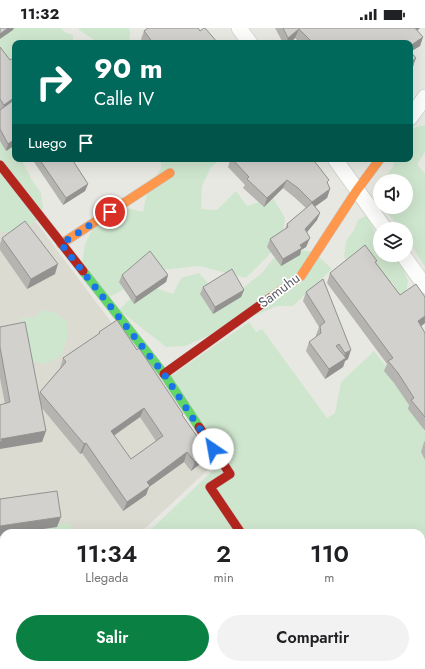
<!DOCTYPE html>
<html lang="es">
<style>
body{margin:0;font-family:Jost,sans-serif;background:#f2f2f2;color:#202124;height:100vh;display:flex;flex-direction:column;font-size:15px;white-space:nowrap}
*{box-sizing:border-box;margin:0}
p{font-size:13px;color:#757577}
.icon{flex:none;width:22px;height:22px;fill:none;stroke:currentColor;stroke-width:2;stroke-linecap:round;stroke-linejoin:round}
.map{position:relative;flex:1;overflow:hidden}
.side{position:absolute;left:0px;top:501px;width:425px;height:140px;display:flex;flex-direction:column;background:#fff;border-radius:12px 12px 0 0;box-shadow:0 4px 16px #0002}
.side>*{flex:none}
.guide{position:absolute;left:12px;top:12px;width:401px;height:122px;border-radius:8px;box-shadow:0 4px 16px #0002;background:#00695c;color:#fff;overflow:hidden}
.fabs{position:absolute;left:373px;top:146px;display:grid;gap:8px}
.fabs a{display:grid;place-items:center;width:40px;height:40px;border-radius:50%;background:#fff;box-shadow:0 4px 16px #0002;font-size:20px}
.pin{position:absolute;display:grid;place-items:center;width:34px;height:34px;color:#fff;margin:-17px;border:2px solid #fff;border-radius:50%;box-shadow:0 1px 4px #0007}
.me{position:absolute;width:44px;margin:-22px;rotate:327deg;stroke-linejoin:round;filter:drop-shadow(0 0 3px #0008)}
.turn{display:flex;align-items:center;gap:14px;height:84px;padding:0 16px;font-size:18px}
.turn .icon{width:52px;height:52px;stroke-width:2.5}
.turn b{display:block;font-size:28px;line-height:34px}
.then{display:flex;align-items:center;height:38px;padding:0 16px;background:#0003;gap:8px;font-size:15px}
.eta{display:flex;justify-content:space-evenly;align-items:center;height:68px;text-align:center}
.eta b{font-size:24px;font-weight:600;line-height:28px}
.action{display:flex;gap:8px;margin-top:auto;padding:8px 16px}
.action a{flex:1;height:46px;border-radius:24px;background:#0b8043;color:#fff;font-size:16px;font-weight:600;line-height:46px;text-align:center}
.action a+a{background:#f2f2f2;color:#202124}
.status{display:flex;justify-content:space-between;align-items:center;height:28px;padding:0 20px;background:#fff;direction:ltr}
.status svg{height:11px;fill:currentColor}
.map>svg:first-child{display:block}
.education{fill:#dcdbd1}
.green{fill:#cfe6ce}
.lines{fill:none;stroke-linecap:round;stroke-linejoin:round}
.street-casing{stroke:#c4c5c3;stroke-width:16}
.fast-casing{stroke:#c5c7c5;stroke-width:10}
.slow-casing{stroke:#c5c7c5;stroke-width:10}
.jam-casing{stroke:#c5c7c5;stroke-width:10}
.street{stroke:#fcfcfb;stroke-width:15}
.fast{stroke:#63d668;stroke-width:9}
.slow{stroke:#ff974d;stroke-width:9}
.jam{stroke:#b3261e;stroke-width:9}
.wall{fill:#b5b4b0;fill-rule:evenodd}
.shaded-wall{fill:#939290}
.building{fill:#d2d1cd;stroke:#939290;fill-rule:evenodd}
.route{stroke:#1a73e8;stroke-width:7;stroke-dasharray:0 12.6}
.labels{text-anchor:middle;stroke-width:3.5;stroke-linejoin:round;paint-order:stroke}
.street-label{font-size:14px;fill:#585b60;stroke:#fff}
</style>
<div class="status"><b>11:32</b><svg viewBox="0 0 49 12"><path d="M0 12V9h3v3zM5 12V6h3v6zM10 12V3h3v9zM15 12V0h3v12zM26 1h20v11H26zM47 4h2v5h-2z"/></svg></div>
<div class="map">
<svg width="425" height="641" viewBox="0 0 425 641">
<rect width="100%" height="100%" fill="#e8e8e2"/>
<path class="education" d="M0 146 216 434 140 505H4L0 588Z"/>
<path class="green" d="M0 0H61L66 5 73 7V15H15V47L0 40Z
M79 0H129L130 5 129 15H99L79 2Z
M421 98H425V124L417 136 425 146V239L406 209V201H401L382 179H406V153H382L393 139 394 131H410V101Z
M0 105 7 114 15 122V131H21L32 152 41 165 43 180 36 193 22 202 8 204H0Z
M161 131H221L211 139 202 158 201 181 217 182 236 163 247 178 273 170 285 190 282 214 246 250 199 238 162 242 105 271 81 241 85 216 95 196 119 178 143 184 147 165 161 140Z
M367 187 378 211 380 227H392L399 230 408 253 406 264 397 271 394 256 384 250 346 233 344 228 346 213 354 202 358 192Z
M288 220 314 224 332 241 293 278H277L185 318 166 319 119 282 134 267 148 257 173 266 181 250 199 245 219 267 236 265 261 246 273 231Z
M44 282 56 285 68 294 67 312 60 329 44 336 26 331 25 322 27 302 20 290 34 289Z
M249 294 256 304 262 301 327 390 335 385 341 354 374 323 400 356 425 405V641H344L342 637H421V505H147L220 436 169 349Z
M0 485 38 487 61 496 68 495 77 505H4V621L0 625Z"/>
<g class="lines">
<defs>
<path id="street" d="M239 0 250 15
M410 90 425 69
M335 131 385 201
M403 227 425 258
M0 628 4 624
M76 637 79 641
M333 637 335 641"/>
<path id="fast" d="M83 243 164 346 199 399"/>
<path id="slow" d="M61 216 170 145
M270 270 301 248 357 162 380 131"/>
<path id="jam" d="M0 137 83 243
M164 346 270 270
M199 399 230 446 210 459 241 505"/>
</defs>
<use href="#street" class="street-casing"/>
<use href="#fast" class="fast-casing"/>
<use href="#slow" class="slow-casing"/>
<use href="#jam" class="jam-casing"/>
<use href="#street" class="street"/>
<use href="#fast" class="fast"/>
<use href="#slow" class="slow"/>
<use href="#jam" class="jam"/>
</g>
<path class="wall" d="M147 0H198L200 3 218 15H144L141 11 144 3 147 1Z
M275 0H420L417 3 423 9 420 18 410 24 413 38 410 47V15H300L295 10 290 15H283Z
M0 19 10 32 15 29V117L6 123 0 113Z
M32 131H72L88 156 85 163 63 177Z
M228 131H311L328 156 330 161 327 170 314 179 320 185 317 192 307 204V217L306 219 301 222 300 227 281 238 267 219 270 211 285 201 287 196 306 180 294 169 283 160 264 179 243 160 245 157 228 139 230 133Z
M2 210 55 246 27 261 0 222V216Z
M376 235 400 267 425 295 421 298 425 305V403L408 381 409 377 394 355 384 343 387 336 327 255 330 245Z
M122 247H168L166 254 134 276 119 254Z
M323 251 348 331 345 333 343 339 325 351 306 323 309 314 316 309V307L319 299 303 273 306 264Z
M203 259 244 262 241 269 213 286 200 266Z
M0 299 39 366 40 364 60 340 63 330 99 306V304L137 322 208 424 204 433 191 443 184 434 149 459 146 467 123 483 82 425 80 426 41 379 46 403 42 414 5 376 0 350ZM140 389 156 413 131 431 114 408Z
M425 413V432L421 424 424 414Z"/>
<path class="shaded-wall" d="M8 0H14L13 2 0 11V6Z
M414 0H420L411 8Z
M299 1 295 10 290 15H286L288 10Z
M423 9 420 18 410 24V18Z
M416 30 413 38 410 47V41L412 33Z
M15 69V74L2 84 4 77Z
M15 111V117L6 123 8 116Z
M287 152 283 160 264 179 267 170Z
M88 156 85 163 63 177 66 170Z
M330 161 327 170 309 183 312 174Z
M320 185 317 192 303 209 305 201Z
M310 210 307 217 306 219 301 222 300 227 281 238 283 231Z
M58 236 55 246 27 261 31 251Z
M168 247 166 254 134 276 136 269Z
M244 262 241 269 213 286 215 279Z
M425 288V295L415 303 418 293Z
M351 322 348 331 345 333 343 339 325 351 329 341 343 332 345 325Z
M144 380 140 389 107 412 111 403Z
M46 403 42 414 0 421V414L1 411Z
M86 415 82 425 80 426 84 416Z
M187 424 184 434 149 459 146 467 123 483 127 474 147 454Z
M208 424 204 433 191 443 195 434Z
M61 489 57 499 17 505H4V507L0 508V498Z
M326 637H327L326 641H321Z"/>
<path class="building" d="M0 0H8L0 6Z
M148 0H198L200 3 204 0H205L218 15H153L144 3Z
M283 0H415L423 9 410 18V15H313L299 1 288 10Z
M0 19 10 32 15 29V69L4 77 0 71Z
M410 23 416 30 412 33 413 38 410 41Z
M14 72 15 74V111L8 116 0 101V82Z
M39 131H72L77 139 88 156 66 170Z
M232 131H311L315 134 329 152 327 154 330 161 312 174 298 160 287 152 267 170 247 151 249 149Z
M312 175 320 185 305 201 310 210 308 212 300 217 302 220 283 231 270 211 288 199 287 196Z
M25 193 58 236 31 251 2 210Z
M365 217 377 233 375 234 400 267 416 256 425 269V288L418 293 425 305V389L411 372 414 370 398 345 388 333 393 330 330 245Z
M150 223 168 247 136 269 122 247Z
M232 241 244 262 215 279 203 259Z
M323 251 351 322 345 325 339 316 336 318 346 330 329 341 309 314 321 305 320 298 325 294 306 264Z
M117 292 137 322 139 320 183 386 182 387 208 424 195 434 187 424 147 454 150 458 127 474 86 415 84 416 40 364 66 334 63 330 100 305 99 304ZM144 380 163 408 131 431 111 403Z
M25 294 46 403 1 411 2 413 0 414V377L10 374 0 319V299Z
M57 463 61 489 0 498V471Z
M21 637H42L44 639 42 640 43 641H17Z
M187 637H249L252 641H182Z
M275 637H326L321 641H270Z"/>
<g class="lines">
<path class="route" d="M110 184 61 216 164 346 213 421"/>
</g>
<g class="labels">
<g class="street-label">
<text transform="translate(279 262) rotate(-37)" y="5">Samuhu</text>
</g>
</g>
</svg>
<div class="fabs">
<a><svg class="icon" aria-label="sound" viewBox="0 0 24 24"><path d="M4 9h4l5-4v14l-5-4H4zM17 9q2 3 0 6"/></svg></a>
<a><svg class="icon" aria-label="layers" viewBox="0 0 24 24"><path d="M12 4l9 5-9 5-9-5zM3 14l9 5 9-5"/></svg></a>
</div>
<div class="pin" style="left:110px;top:184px;background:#d93025"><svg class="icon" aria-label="arrive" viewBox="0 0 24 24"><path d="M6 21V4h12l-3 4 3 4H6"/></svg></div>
<svg class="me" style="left:213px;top:421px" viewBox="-20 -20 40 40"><circle r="19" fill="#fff"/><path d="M0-13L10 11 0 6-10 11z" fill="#1a73e8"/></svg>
<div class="guide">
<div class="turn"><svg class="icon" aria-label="right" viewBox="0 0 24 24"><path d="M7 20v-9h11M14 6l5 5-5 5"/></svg><div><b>90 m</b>Calle IV</div></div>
<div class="then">Luego<svg class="icon" aria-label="arrive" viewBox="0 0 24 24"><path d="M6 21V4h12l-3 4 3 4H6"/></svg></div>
</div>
<section class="side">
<div class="eta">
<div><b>11:34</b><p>Llegada</p></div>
<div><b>2</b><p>min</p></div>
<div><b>110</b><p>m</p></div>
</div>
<div class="action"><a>Salir</a><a>Compartir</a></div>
</section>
</div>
